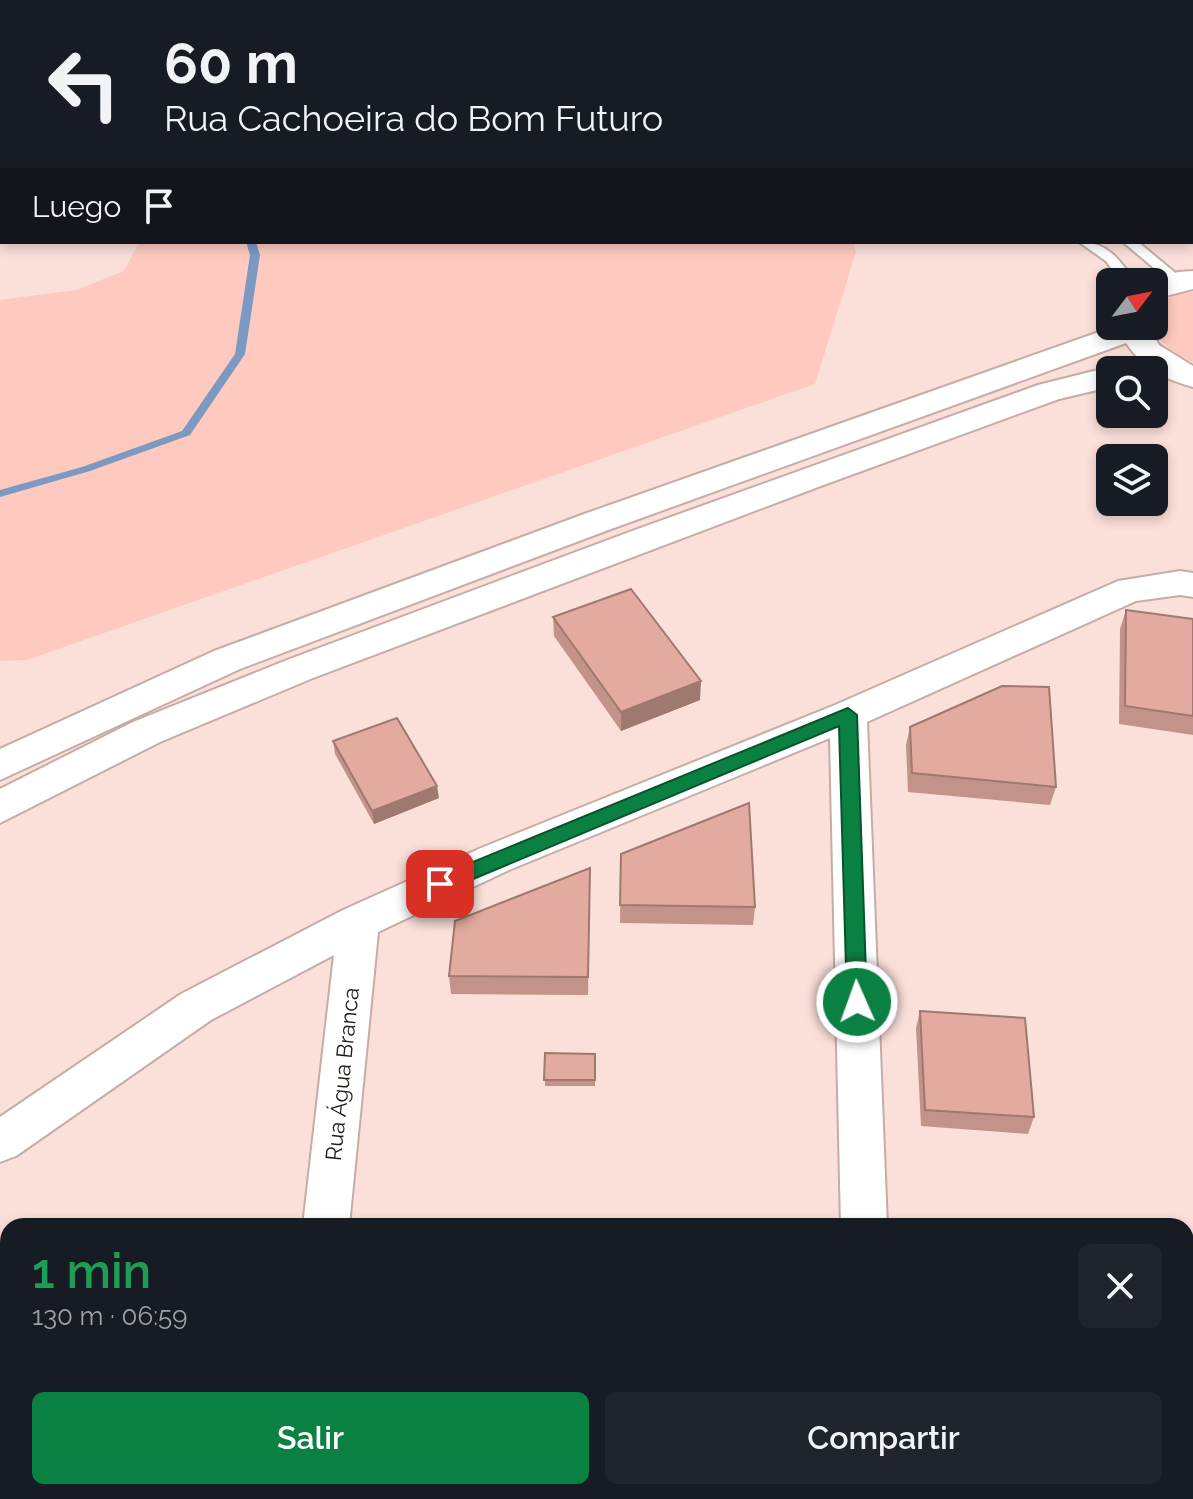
<!DOCTYPE html>
<html lang="es">
<meta charset="utf-8">
<style>
body{margin:0;font-family:Raleway,sans-serif;background:#20242c;color:#f1f3f6;height:100vh;display:flex;flex-direction:column;font-size:30px;white-space:nowrap}
*{box-sizing:border-box;margin:0}
p{font-size:26px;color:#9ea1a6}
.icon{flex:none;width:44px;height:44px;fill:none;stroke:currentColor;stroke-width:2;stroke-linecap:round;stroke-linejoin:round}
.map{position:relative;flex:1;overflow:hidden}
.details{position:absolute;left:0px;top:1218px;width:1194px;height:282px;display:flex;flex-direction:column;background:#171b24;border-radius:24px 24px 0 0;box-shadow:0 4px 12px #0003}
.details>*{flex:none}
.guide{position:absolute;left:0px;top:0px;width:1194px;height:244px;box-shadow:0 4px 12px #0003;background:#171b24;color:#f1f3f6;overflow:hidden}
.needle{width:52px;rotate:58deg}
.buttons{position:absolute;left:1096px;top:268px;display:grid;gap:16px}
.buttons a{display:grid;place-items:center;width:72px;height:72px;border-radius:12px;background:#171b24;box-shadow:0 4px 12px #0003;font-size:40px}
.pin{position:absolute;display:grid;place-items:center;width:68px;height:68px;color:#fff;margin:-34px;border-radius:16px;box-shadow:0 4px 12px #0006}
.me{position:absolute;width:88px;margin:-44px;rotate:358deg;stroke-linejoin:round;filter:drop-shadow(0 0 6px #0008)}
.turn{display:flex;align-items:center;gap:28px;height:168px;padding:0 32px;font-size:36px}
.turn .icon{width:104px;height:104px;stroke-width:2.5}
.turn b{display:block;font-size:56px;line-height:68px}
.then{display:flex;align-items:center;height:76px;padding:0 32px;background:#0003;gap:16px;font-size:30px}
.round{display:grid;place-items:center;flex:none;width:84px;height:84px;border-radius:12px;background:#20242c}
.head{display:flex;align-items:center;justify-content:space-between;height:136px;padding:0 32px}
h1{font-size:48px;font-weight:600;line-height:60px;color:#1e9e55}
.cta{display:flex;gap:16px;margin-top:auto;padding:16px 32px}
.cta a{flex:1;height:92px;border-radius:12px;background:#0b8043;color:#fff;font-size:32px;font-weight:600;line-height:92px;text-align:center}
.cta a+a{background:#20242c;color:#f1f3f6}
.map>svg:first-child{display:block}
.green{fill:#fecac0}
.lines{fill:none;stroke-linecap:round;stroke-linejoin:round}
.stream{fill:#7c99c2;fill-rule:evenodd}
.lane-casing{stroke:#c6aca6;stroke-width:4}
.street-casing{stroke:#c6aca6;stroke-width:4}
.lane{fill:#fff;fill-rule:evenodd}
.street{fill:#fff;fill-rule:evenodd}
.wall{fill:#c39389}
.shaded-wall{fill:#9f786f}
.building{fill:#e3ab9f;stroke:#9f786f;stroke-width:2}
.route{fill:#0b8043;stroke:#07532c;stroke-width:2}
.labels{text-anchor:middle;stroke-width:6;stroke-linejoin:round;paint-order:stroke}
.street-label{font-size:22px;fill:#221816;stroke:#fff}
</style>
<div class="map">
<svg width="1193" height="1499" viewBox="0 0 1193 1499">
<rect width="100%" height="100%" fill="#fbdfd9"/>
<path class="green" d="M93 0H780L93 2Z
M139 242H853L856 252 815 384 27 660 0 661V300L76 290 124 271Z
M1193 292V362C1148 346 1134 298 1193 292Z"/>
<g class="lines">
<path class="stream" d="M224 0H232V2H224Z
M246 242H256L260 255 245 354 190 435 90 471 0 497V490L82 467 182 431 235 354 250 255Z"/>
<defs>
<path id="lane" d="M1079 242C1108 242 1120 260 1135 282H1121L1106 261Z
M1123 242H1138L1185 281 1183 284H1173Z"/>
<path id="street" d="M1193 271V289L1154 299V282H1148L1178 272Z
M1116 326H1148L1159 345 1193 366V387C1164 379 1143 368 1126 343L611 529 240 669 0 780V749L214 651 587 513Z
M1110 367 1120 370H1110V387L1059 399 818 487 313 678 160 742 0 823V789L133 722 287 660 632 531 1038 385Z
M1180 571 1193 573V597L1180 595 1136 601 867 722 887 1226H841L830 738 509 870 378 932 349 1226H303L334 955 211 1020 16 1156 0 1162V1117L181 994 343 910 481 848 835 705 1118 581Z
M272 1492H324L323 1499H271Z"/>
</defs>
<use href="#lane" class="lane-casing"/>
<use href="#street" class="street-casing"/>
<use href="#lane" class="lane"/>
<use href="#street" class="street"/>
</g>
<path class="wall" d="M1126 610 1193 619V735L1119 724 1120 629Z
M553 617 700 700 621 731 554 636Z
M910 727 1056 787 1050 805 908 792 906 745Z
M333 741 439 798 374 824 335 754Z
M621 854 755 907 753 925 620 923Z
M590 868 588 995 451 994 449 976Z
M920 1011 1034 1117 1028 1134 921 1126 916 1028Z
M545 1053 595 1054V1086H545Z"/>
<path class="shaded-wall" d="M701 681 700 700 621 731V712Z
M437 786 439 798 374 824 372 811Z"/>
<path class="building" d="M872 0H901L928 2H872Z
M1192 94 1193 95 1192 121Z
M631 589 701 681 621 712 553 617Z
M1126 610 1193 619V716L1125 706Z
M1002 686 1049 687 1056 787 912 773 910 727Z
M397 718 437 786 372 811 333 741Z
M749 803 755 907 620 905 621 854Z
M590 868 588 977 449 976 455 921Z
M920 1011 1025 1018 1034 1117 925 1110Z
M545 1053 595 1054V1080H544Z"/>
<path class="route" d="M848 708 857 715 867 1002 864 1009 857 1011 850 1009 847 1002 839 726 447 890H434L431 884 434 878Z"/>
<g class="labels">
<g class="street-label">
<text transform="translate(342 1074) rotate(-84)" y="8">Rua Água Branca</text>
</g>
</g>
</svg>
<div class="buttons">
<a><svg class="needle" viewBox="-14 -14 28 28"><path d="M0-13l5 13h-10z" fill="#e53935"/><path d="M0 13l5-13h-10z" fill="#9ea1a6"/></svg></a>
<a><svg class="icon" aria-label="search" viewBox="0 0 24 24"><circle cx="10" cy="10" r="6"/><path d="M15 15l6 6"/></svg></a>
<a><svg class="icon" aria-label="layers" viewBox="0 0 24 24"><path d="M12 4l9 5-9 5-9-5zM3 14l9 5 9-5"/></svg></a>
</div>
<div class="pin" style="left:440px;top:884px;background:#d93025"><svg class="icon" aria-label="arrive" viewBox="0 0 24 24"><path d="M6 21V4h12l-3 4 3 4H6"/></svg></div>
<svg class="me" style="left:857px;top:1002px" viewBox="-20 -20 40 40"><circle r="17" fill="#0b8043" stroke="#fff" stroke-width="3"/><path d="M0-11L8 9 0 5-8 9z" fill="#fff"/></svg>
<div class="guide">
<div class="turn"><svg class="icon" aria-label="left" viewBox="0 0 24 24"><path d="M17 20v-9H6M10 6l-5 5 5 5"/></svg><div><b>60 m</b>Rua Cachoeira do Bom Futuro</div></div>
<div class="then">Luego<svg class="icon" aria-label="arrive" viewBox="0 0 24 24"><path d="M6 21V4h12l-3 4 3 4H6"/></svg></div>
</div>
<section class="details">
<div class="head"><div><h1>1 min</h1><p>130 m · 06:59</p></div><a class="round"><svg class="icon" aria-label="close" viewBox="0 0 24 24"><path d="M6 6l12 12M18 6L6 18"/></svg></a></div>
<div class="cta"><a>Salir</a><a>Compartir</a></div>
</section>
</div>
